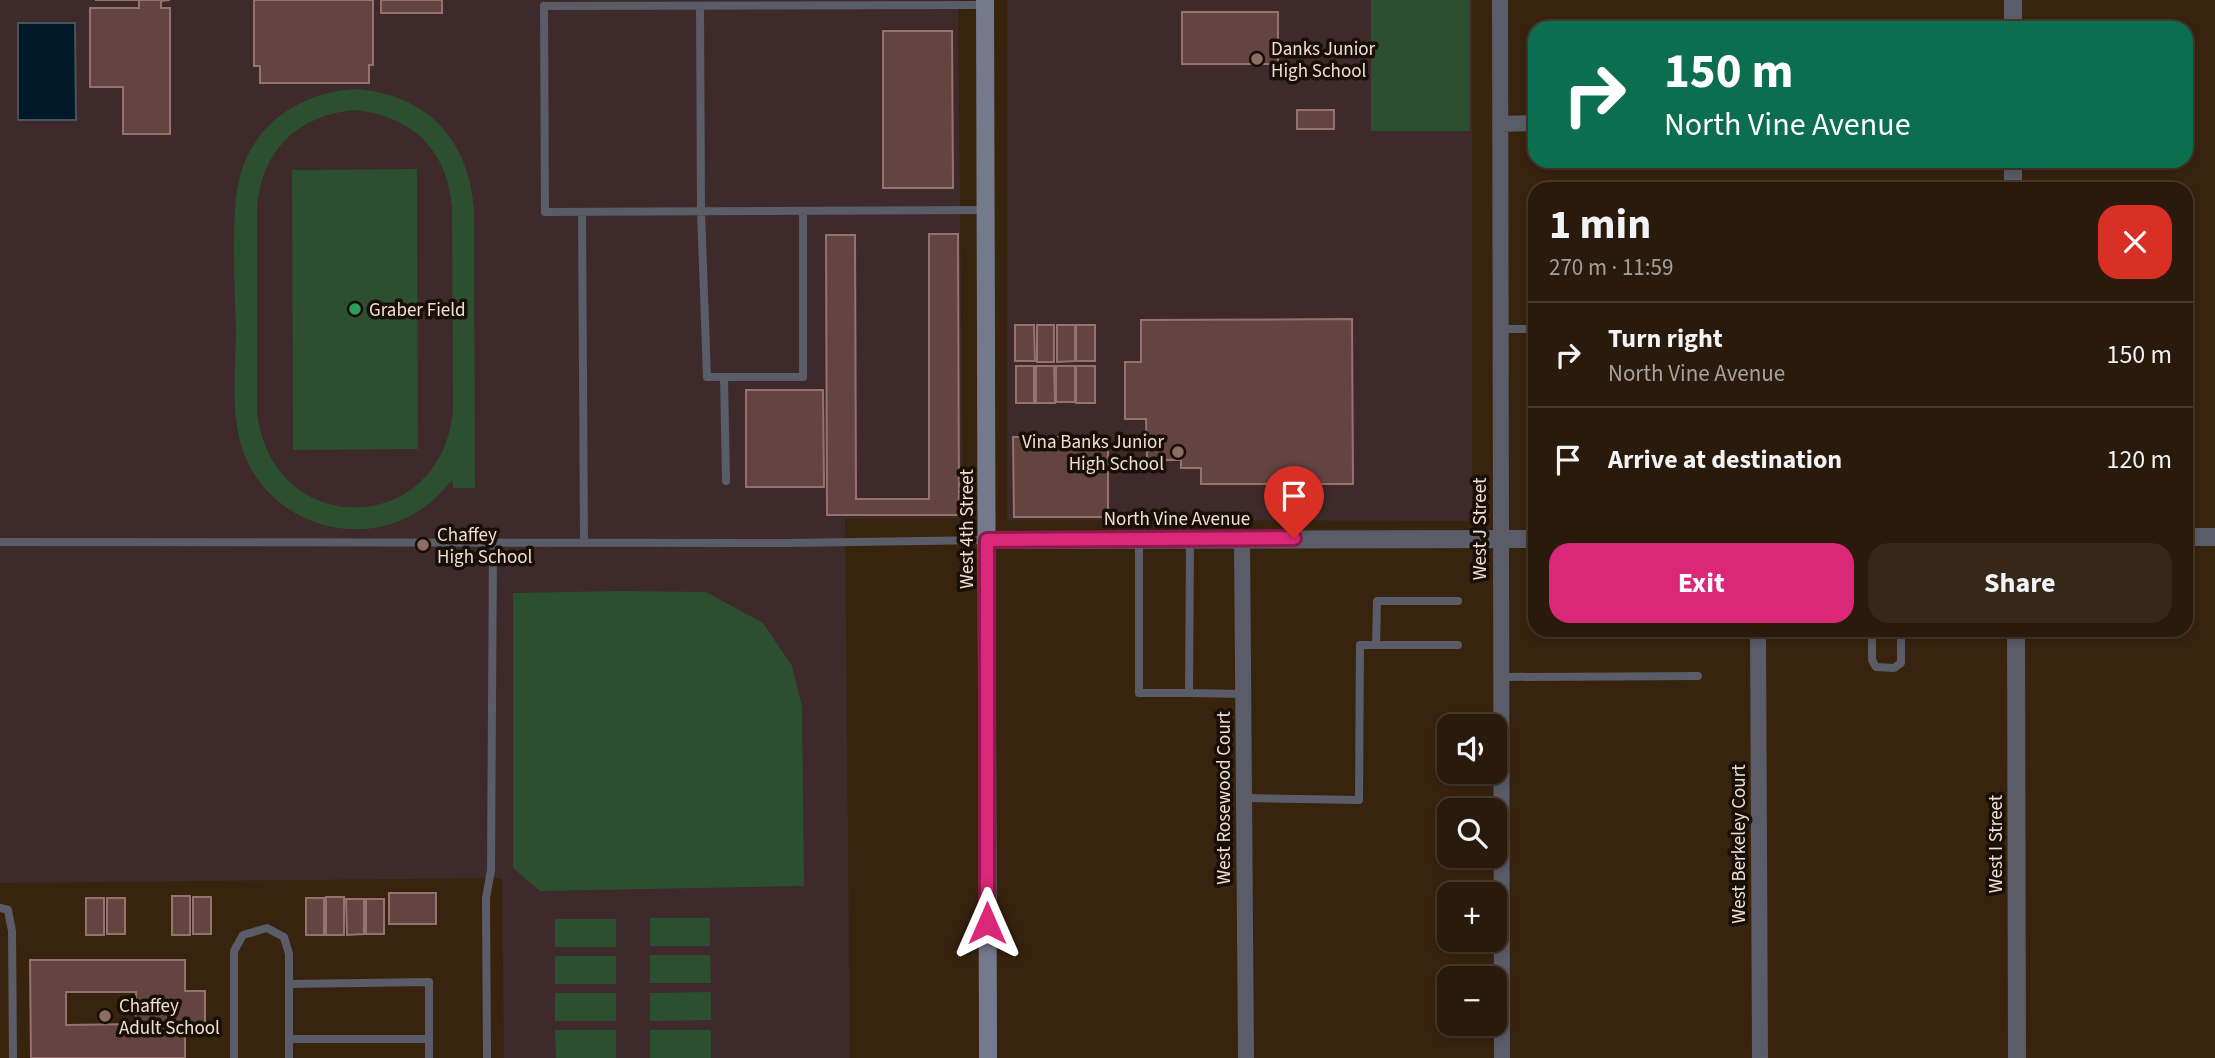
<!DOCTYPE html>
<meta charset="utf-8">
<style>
body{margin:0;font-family:"Source Sans 3",sans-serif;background:#362719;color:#f1f3f6;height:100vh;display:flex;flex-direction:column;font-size:26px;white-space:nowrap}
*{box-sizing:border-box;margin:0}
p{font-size:23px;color:#a5a19d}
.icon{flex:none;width:38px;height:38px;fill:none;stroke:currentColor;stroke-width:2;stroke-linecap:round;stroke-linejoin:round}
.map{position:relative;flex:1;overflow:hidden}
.drawer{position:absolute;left:1528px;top:182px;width:665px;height:455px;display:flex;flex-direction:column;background:#2a1a0b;border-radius:21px;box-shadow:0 4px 10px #0003,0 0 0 2px #46382c}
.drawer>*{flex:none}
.banner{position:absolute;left:1528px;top:21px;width:665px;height:147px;border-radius:21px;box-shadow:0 4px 10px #0003,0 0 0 2px #46382c;background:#0b6e4f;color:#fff;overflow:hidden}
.buttons{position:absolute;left:1437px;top:714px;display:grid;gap:14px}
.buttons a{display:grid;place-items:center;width:70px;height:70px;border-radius:14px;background:#2a1a0b;box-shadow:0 4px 10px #0003,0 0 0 2px #46382c;font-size:35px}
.pin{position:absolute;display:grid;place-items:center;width:60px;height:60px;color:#fff;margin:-72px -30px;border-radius:50% 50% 50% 0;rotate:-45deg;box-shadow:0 0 7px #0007}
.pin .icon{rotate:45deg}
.me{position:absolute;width:77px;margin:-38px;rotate:0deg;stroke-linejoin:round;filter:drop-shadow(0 0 5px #0008)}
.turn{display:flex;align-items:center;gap:24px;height:147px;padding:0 21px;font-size:32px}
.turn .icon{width:91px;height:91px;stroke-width:2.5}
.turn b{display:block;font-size:49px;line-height:60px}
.round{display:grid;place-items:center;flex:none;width:74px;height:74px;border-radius:21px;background:#362719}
.head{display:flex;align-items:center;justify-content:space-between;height:119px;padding:0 21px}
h1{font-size:42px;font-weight:700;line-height:52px}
.action{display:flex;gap:14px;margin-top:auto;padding:14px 21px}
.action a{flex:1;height:80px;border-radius:21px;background:#db2777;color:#fff;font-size:28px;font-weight:700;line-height:80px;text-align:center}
.action a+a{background:#362719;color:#f1f3f6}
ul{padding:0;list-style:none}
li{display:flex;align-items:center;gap:21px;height:105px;padding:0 21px;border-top:2px solid #46382c}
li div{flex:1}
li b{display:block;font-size:26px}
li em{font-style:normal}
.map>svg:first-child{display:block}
.education{fill:#3e2a2a}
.green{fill:#2c4f2f;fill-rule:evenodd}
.water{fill:#001828;stroke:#47545c;stroke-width:2}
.building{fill:#644440;stroke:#95726e;stroke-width:2;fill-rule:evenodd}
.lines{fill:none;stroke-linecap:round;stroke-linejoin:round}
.service{stroke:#5a5c68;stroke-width:8}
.minor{stroke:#5a5c68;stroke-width:16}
.tertiary{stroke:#5a5c68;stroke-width:18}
.secondary{stroke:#75798c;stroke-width:18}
.route-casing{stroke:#8e194d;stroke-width:18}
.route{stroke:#db2777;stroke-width:12}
.education-dot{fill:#8d6e63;stroke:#180f07;stroke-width:2.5}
.leisure-dot{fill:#2e9e5b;stroke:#180f07;stroke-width:2.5}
.labels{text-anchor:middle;stroke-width:7;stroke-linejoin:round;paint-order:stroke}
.poi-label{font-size:19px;fill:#eee0d4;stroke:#180f07;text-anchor:start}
.street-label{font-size:19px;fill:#eee0d4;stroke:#180f07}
</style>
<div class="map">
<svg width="2215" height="1058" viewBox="0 0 2215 1058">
<rect width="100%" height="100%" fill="#38230f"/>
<path class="education" d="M0 0H958L963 518 845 519 850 1058H504L502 878 0 883Z
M1007 0H1472V521L1007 520Z"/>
<path class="green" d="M1371 0H1470V131H1371Z
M355 89C426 94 468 138 474 208L475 488H453L452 480C444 489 436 499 426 506 368 550 282 529 249 465 228 424 236 373 236 329 235 285 231 234 237 191 246 129 295 93 355 89ZM355 110C412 116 448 150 452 208L453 410C441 540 269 540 257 410V209C261 151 297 115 355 110Z
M417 169 418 449 293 450 292 170Z
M621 591 706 592 763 623 792 666 802 706 804 886 540 891 513 868V593Z
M650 918H710V946H650Z
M555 919H616V947H555Z
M650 955H710L711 983H650Z
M555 956H616V984H555Z
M711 992V1020L650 1021V993Z
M555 993H616V1021H555Z
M555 1030H616V1058H556Z
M650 1030H711V1058H650Z"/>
<path class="water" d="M18 23H75L76 120H18Z"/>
<path class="building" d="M95 0H170L161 1V8H170V134H123V87H90V8H139V0Z
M254 0H373V65H369V83H260V66H254Z
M381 0H442V13H381Z
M1182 12H1278V64H1182Z
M883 31H952L953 188H883Z
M1297 110H1334V129H1297Z
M929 234H958L959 515H827L826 235H855L856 499H929Z
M1352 319 1353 484H1201V468H1181V460H1147L1146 419H1125V362H1141V320Z
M1015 325H1034L1035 361H1015Z
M1037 325H1054V362H1037Z
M1057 325H1075V361L1057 362Z
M1076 325H1095V361H1076Z
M1016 366H1034V403H1016Z
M1036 366H1054L1055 403H1036Z
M1056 366H1075V402H1056Z
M1076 366H1095V403H1076Z
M746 390H823L824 487H746Z
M1013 437H1108V517H1014Z
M389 893H436V924H389Z
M172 896H190V935H172Z
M193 897H211V934H193Z
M326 897H344V935H326Z
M86 898H104V935H86Z
M107 898H125V934H107Z
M306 898H324V935H306Z
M346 899H364V934L347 935Z
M366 899H384V934H366Z
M30 960H185V991H205V1028H185V1058H31ZM66 992H136V1024L66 1025Z"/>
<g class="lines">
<path class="service" d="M985 5 544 6 545 212 986 210
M700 6 701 211 707 377H803V211
M582 212 584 543
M1500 329H1535
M724 377 726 481
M1139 541V693H1189L1190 539
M0 542 789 543 987 540
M1872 630V660L1876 667 1894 668 1901 663V630
M1376 645 1377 601H1458
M1500 677 1698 676
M1189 693 1244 694
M1244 798 1359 800 1360 645H1458
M0 908 8 910 12 931 13 1058
M289 984 429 982V1058
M289 1039H429
M234 1058V951L243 935 267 928 284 937 289 954V1058
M487 1058 486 898 491 870 493 543"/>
<path class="minor" d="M1500 0 1502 1058
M1500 124 1535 123
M1242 538 1246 1058
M1758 630 1760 1058"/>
<path class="tertiary" d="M2013 0V28
M2013 189V161
M2186 537H2215
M987 540 1535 539
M2016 630 2017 1058"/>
<path class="secondary" d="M985 0 988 1058"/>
</g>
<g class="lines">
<defs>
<path id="route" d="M987 923V540L1294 538"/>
</defs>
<use href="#route" class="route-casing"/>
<use href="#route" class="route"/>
</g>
<g class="education-dot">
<circle cx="1257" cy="59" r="7"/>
<circle cx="1178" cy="452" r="7"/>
<circle cx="423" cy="545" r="7"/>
<circle cx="105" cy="1016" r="7"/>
</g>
<circle class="leisure-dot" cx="355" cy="309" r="7"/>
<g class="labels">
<g class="poi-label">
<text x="1271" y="55">Danks Junior<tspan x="1271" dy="22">High School</tspan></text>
<text x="369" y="316">Graber Field</text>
<text x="1164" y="448" text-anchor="end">Vina Banks Junior<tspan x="1164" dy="22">High School</tspan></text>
<text x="437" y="541">Chaffey<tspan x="437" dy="22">High School</tspan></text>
<text x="119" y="1012">Chaffey<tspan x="119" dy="22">Adult School</tspan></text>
</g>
<g class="street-label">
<text x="1177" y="525">North Vine Avenue</text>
<text transform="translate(966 529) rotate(-90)" y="7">West 4th Street</text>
<text transform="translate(1479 529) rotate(-90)" y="7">West J Street</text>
<text transform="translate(1223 798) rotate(-90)" y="7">West Rosewood Court</text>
<text transform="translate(1738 844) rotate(-90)" y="7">West Berkeley Court</text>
<text transform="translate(1995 844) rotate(-90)" y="7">West I Street</text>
</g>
</g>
</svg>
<div class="buttons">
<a><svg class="icon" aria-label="sound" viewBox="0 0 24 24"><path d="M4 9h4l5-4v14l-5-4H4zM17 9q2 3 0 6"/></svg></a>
<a><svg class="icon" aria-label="search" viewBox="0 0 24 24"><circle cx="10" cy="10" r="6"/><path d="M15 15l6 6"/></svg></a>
<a>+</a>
<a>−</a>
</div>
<div class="pin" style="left:1294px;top:538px;background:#d93025"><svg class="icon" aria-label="arrive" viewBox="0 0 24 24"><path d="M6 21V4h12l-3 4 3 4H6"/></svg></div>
<svg class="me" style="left:987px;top:923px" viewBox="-20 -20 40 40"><path d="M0-17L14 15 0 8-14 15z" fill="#db2777" stroke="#fff" stroke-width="4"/></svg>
<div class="banner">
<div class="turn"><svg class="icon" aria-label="right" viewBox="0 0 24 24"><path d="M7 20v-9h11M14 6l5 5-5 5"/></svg><div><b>150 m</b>North Vine Avenue</div></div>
</div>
<section class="drawer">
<div class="head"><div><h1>1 min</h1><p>270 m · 11:59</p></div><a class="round" style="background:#d93025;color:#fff"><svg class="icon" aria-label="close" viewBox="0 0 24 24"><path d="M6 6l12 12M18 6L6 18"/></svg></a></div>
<ul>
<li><svg class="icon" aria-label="right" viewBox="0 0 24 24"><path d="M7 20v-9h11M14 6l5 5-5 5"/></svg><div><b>Turn right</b><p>North Vine Avenue</p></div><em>150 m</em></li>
<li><svg class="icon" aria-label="arrive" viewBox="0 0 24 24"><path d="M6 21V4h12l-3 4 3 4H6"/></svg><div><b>Arrive at destination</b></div><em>120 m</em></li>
</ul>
<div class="action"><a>Exit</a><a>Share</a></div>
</section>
</div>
